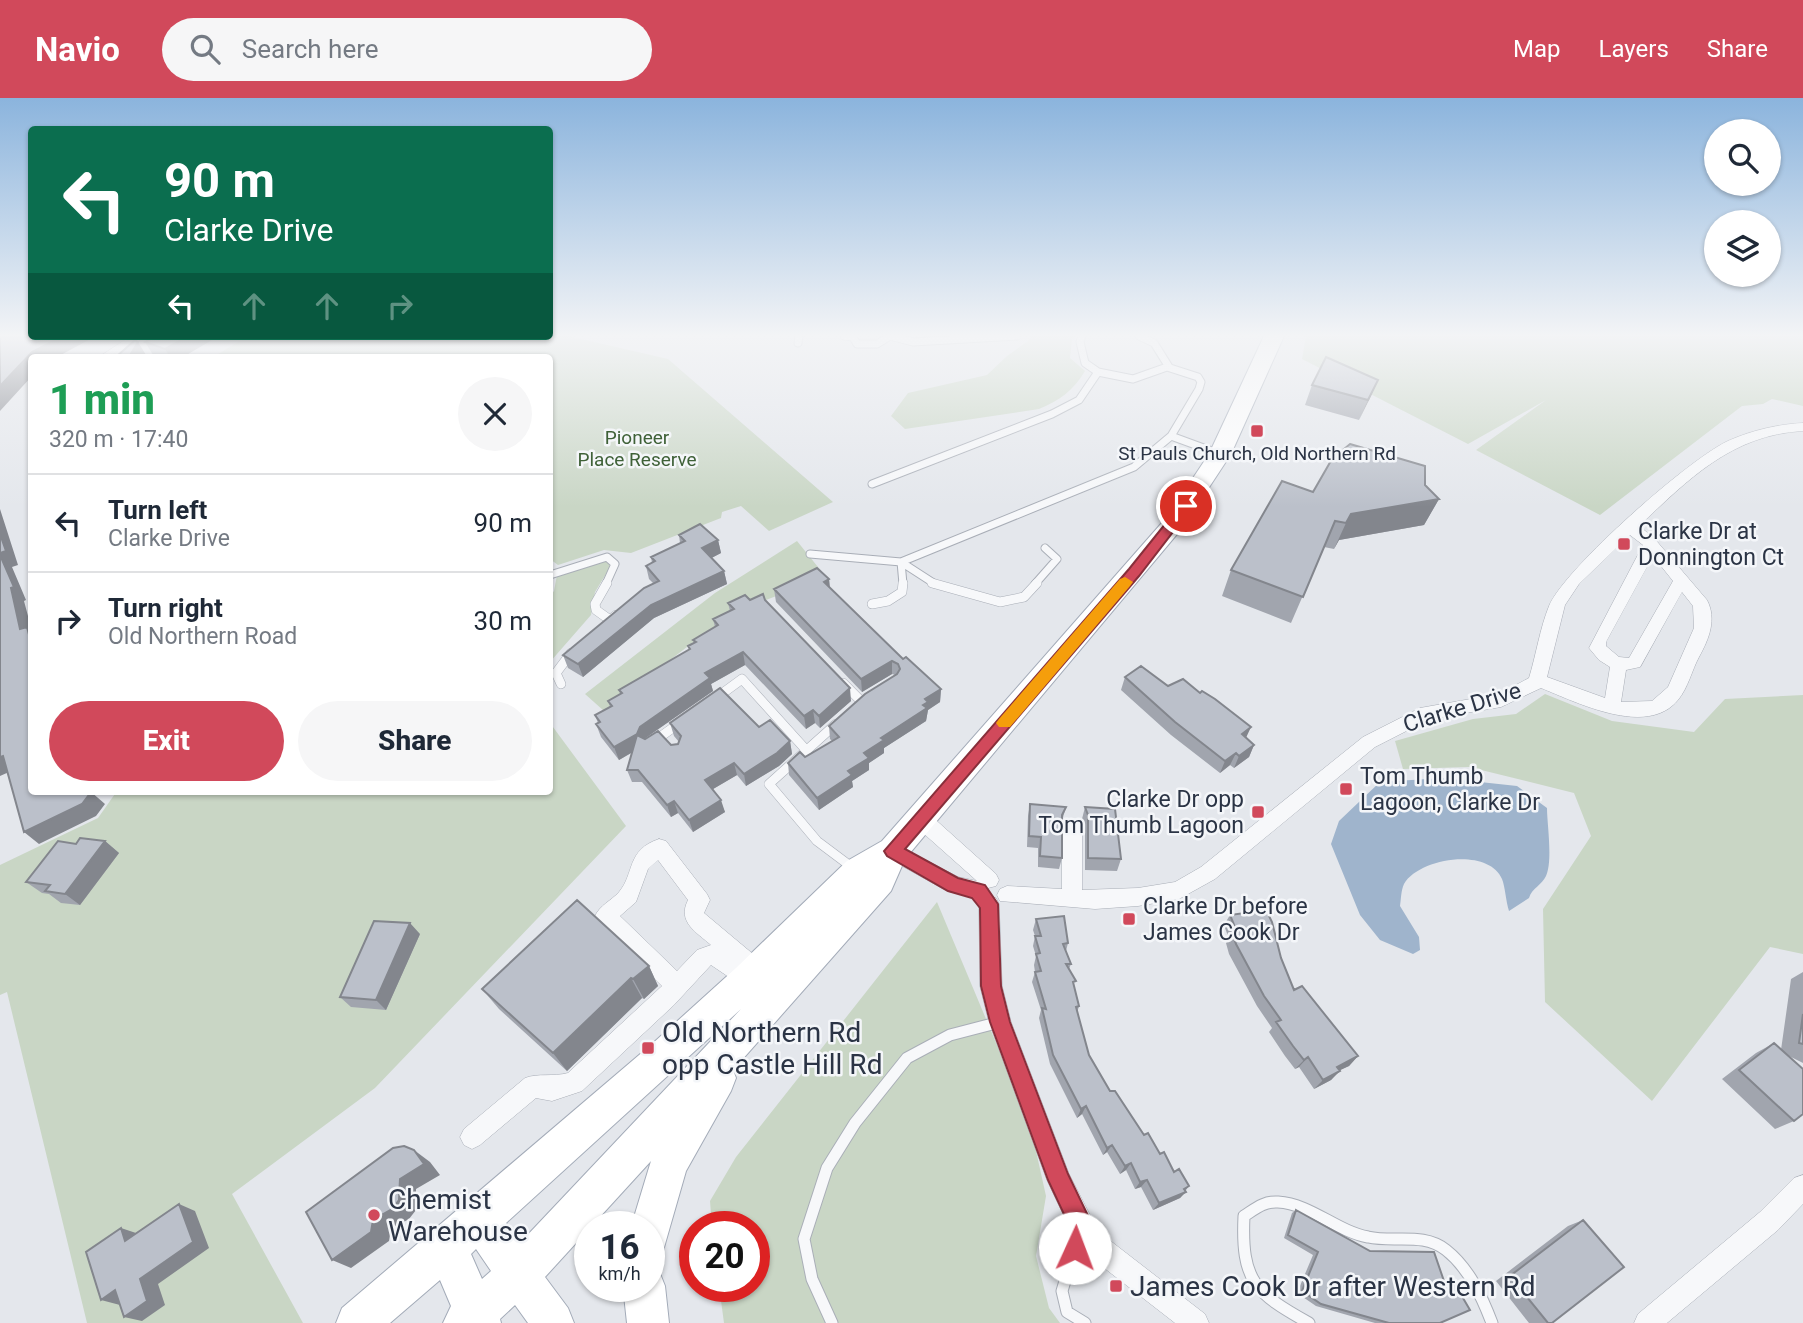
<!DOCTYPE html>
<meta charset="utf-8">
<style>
body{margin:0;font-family:Roboto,sans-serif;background:#f6f6f7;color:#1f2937;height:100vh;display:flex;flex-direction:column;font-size:26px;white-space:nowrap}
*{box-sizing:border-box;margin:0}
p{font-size:23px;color:#747a83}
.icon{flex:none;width:38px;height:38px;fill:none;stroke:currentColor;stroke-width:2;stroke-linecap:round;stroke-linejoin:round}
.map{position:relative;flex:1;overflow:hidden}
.drawer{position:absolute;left:28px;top:256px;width:525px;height:441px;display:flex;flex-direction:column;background:#fff;border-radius:7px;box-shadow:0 2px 5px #0004}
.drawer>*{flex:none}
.banner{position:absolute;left:28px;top:28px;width:525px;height:214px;border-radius:7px;box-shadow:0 2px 5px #0004;background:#0b6e4f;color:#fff;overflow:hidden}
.fabs{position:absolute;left:1704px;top:21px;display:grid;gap:14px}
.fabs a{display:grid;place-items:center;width:77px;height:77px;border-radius:50%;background:#fff;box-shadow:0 2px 5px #0004;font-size:35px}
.speed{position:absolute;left:574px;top:1113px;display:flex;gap:14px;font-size:35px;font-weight:700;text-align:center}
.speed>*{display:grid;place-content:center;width:91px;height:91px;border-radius:50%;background:#fff;box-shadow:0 2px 5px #0004;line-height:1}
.speed small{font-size:18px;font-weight:400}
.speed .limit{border:10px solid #d22;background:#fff;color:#111}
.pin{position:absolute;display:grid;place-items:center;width:60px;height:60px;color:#fff;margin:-30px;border:4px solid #fff;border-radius:50%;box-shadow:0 2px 7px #0007}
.me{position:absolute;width:77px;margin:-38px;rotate:2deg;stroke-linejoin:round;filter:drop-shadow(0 0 5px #0008)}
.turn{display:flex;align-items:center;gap:24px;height:147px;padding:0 21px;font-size:32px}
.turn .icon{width:91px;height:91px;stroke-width:2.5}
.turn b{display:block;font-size:49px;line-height:60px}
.lanes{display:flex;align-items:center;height:66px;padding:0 21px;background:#0003;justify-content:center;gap:35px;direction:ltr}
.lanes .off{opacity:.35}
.round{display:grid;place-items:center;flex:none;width:74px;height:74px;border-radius:37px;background:#f6f6f7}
.summary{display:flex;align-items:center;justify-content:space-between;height:119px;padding:0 21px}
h1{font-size:42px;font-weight:800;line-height:52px;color:#1e9e55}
.button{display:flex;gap:14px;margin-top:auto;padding:14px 21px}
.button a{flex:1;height:80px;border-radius:42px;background:#d1495b;color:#fff;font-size:28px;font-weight:800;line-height:80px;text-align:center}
.button a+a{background:#f6f6f7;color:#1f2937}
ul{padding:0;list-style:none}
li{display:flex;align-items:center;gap:21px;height:98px;padding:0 21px;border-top:2px solid #e0e1e3}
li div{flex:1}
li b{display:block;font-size:26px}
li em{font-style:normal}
header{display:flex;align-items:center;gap:42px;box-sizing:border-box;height:98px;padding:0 35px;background:#d1495b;color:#fff}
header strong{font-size:33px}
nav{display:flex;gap:38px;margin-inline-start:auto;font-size:24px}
.search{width:490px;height:63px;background:#f6f6f7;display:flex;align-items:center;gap:18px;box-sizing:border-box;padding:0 24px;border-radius:38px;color:#747a83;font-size:26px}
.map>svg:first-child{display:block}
.green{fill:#c9d6c5}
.water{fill:#9fb4cc}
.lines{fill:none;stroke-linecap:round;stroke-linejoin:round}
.service-far2-casing{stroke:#a9aeb7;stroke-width:9}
.service-far1-casing{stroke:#a9aeb7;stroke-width:10}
.service-casing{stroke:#a9aeb7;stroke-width:13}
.minor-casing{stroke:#a9aeb7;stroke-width:1}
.primary-casing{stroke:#a3abb8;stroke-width:2}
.service-far2{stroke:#f7f8fa;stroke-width:7}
.service-far1{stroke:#f7f8fa;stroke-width:9}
.service{stroke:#f7f8fa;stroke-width:11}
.minor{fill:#f7f8fa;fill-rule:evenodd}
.primary{fill:#fff;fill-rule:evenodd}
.wall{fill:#a1a5ae}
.shaded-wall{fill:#83868d}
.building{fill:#bbc0ca;stroke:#83868d;stroke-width:2}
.route{fill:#d1495b;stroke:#882f3b;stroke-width:2}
.slow{fill:#f59e0b}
.poi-dot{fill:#d1495b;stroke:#f4f6f9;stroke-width:2.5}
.labels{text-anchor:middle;stroke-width:5;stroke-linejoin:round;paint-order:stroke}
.far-park-label{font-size:19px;fill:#3f6138;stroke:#f4f6f9}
.far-poi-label{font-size:19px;fill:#2b3445;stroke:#f4f6f9}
.poi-label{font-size:23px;fill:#2b3445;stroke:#f4f6f9;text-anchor:start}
.street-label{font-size:23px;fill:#2b3445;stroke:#f4f6f9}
.near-poi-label{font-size:28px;fill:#2b3445;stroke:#f4f6f9;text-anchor:start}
</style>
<header>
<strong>Navio</strong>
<div class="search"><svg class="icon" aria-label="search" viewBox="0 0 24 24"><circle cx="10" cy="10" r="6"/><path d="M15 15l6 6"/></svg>Search here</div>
<nav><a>Map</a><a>Layers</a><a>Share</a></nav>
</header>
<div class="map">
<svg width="1803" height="1225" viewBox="0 0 1803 1225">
<rect width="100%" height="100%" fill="#e4e7ec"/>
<path class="green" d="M248 238H568L668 261 833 404 769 433 741 408 722 414 721 420 631 455 604 452 558 467 550 461V259H213Z
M1031 238H1075L1072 241 1070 260 1085 273C1074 292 1059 303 1039 311L905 331 891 318 908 295 987 277 1007 258 1028 243Z
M1306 238H1803V308L1772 301 1763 306 1742 308 1600 417 1476 352 1546 302 1468 346 1302 261Z
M797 443 826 479 753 507 709 532 604 613 585 596 715 495Z
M593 459 612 466 595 494 591 517 550 564V498L554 493 557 477Z
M1545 596 1612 623 1694 634 1725 601 1803 597V856L1770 849 1652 1003 1545 904 1543 811 1591 738 1574 695 1469 669 1403 671 1395 643 1473 621 1516 616Z
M550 625 626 728 375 990 232 1096 303 1225H87L7 894 0 897V767L98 720 117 693H550Z
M937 804 1030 1026 1046 1098 1036 1158 1049 1210 1060 1225H724L719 1188H754V1129H712L710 1103 736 1059Z"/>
<path class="water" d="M1443 680 1517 688 1547 710C1547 726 1553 763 1546 778 1542 787 1532 790 1529 800L1509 813C1506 804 1505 788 1502 781 1488 749 1419 760 1404 786 1401 792 1401 802 1400 808L1419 839 1420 852 1413 856 1380 842 1360 817 1331 746 1339 723 1380 684Z"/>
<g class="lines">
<defs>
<path id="service-far2" d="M844 238 853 239 857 246H877L890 238
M890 238 913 244 1017 238
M1082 238 1080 244 1085 265 1098 274 1133 281 1167 269 1198 279 1201 284 1199 291 1171 338
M1139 238 1154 245 1169 269
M798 245 799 238
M872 386 1052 316 1079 302 1098 274
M810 456 901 464 1134 369 1171 338 1220 356
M550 477 607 459 615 466 606 486
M903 486 901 464 935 486
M1035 486 1057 461 1045 450"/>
<path id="service-far1" d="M607 485 595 506 596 512 610 522 616 517
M932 485 1000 504 1024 499 1037 485
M872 506 888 503 902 494 903 485
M843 585 861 603
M561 586 556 575 571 555
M716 600 742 581 807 653
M836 626 769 686 817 743 853 770
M653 644 681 624"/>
<path id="service" d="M1080 1133 1062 1193 1067 1214 1085 1225
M832 1225 812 1181 804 1141 827 1070 855 1025 907 960 950 937 1000 924
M1309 1225C1255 1195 1241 1183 1244 1118 1255 1111 1264 1103 1278 1104 1311 1106 1336 1133 1368 1139 1395 1145 1423 1134 1446 1152 1469 1170 1482 1199 1492 1225"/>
<path id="minor" d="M131 238H146L114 259H99Z
M1803 325V333C1731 337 1688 382 1639 428L1654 440 1707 502C1717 521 1709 541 1699 559 1692 572 1688 590 1678 602 1647 640 1576 604 1541 590L1501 609 1430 621 1375 649 1215 781 1179 801 1138 808 1095 811 1000 803 997 797 1000 791 1007 788 1062 791V729L1065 723 1072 721 1079 723 1082 729V792L1138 790 1175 784 1201 769 1363 639 1420 610 1499 596 1529 580C1536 557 1540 530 1549 508 1564 471 1692 358 1730 342 1753 332 1779 326 1803 325ZM1630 437 1643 447 1589 550 1599 562 1610 569 1605 600 1547 579 1565 507 1579 486ZM1653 458 1673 483 1629 560 1619 559 1606 548V544ZM1682 494 1693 508 1694 530 1668 589 1652 603 1621 604 1626 572 1640 569Z
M921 713 928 715 996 776 999 782 996 788 988 790 987 798 996 800 999 806 1002 888 1011 924 1069 1076 1091 1119 1108 1141 1205 1216 1209 1225H1175L1090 1159 1073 1137 1047 1082 989 924 980 888 979 806 981 801 947 793 886 759 883 753 886 747 893 745 958 779 977 783 914 727 911 721 914 715Z
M659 741 666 743 707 796 710 802 704 815 765 866 768 873 756 889 748 892 711 867 674 907 582 993 552 1003 536 1000 480 1047 472 1051 464 1047 460 1039 464 1031 525 980C538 975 553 979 568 975L662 888 598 825 595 818C600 807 611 803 619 794 635 775 626 752 659 741ZM658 762 688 802C677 824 696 834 711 847L697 852 677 873 620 818 636 804 648 771Z
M1803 1077V1106L1778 1132 1667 1225H1634L1638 1216 1760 1114 1794 1080Z"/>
<path id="primary" d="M1264 238H1284L1231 356 1183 429 905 761 891 793 733 972 736 980 731 993 686 1073 663 1153 649 1159V1129H631L651 1063 545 1179 568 1210 574 1225H528L515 1207 500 1221 501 1225H443L451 1208 440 1182 390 1225H336L342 1210 652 946 736 870 847 763 882 743 1167 419 1209 356ZM741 911 520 1145 506 1125ZM476 1151 491 1173 482 1181 471 1156Z
M649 1169 659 1173 665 1188 669 1225H627L623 1188H649Z"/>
</defs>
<use href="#service-far2" class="service-far2-casing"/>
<use href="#service-far1" class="service-far1-casing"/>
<use href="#service" class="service-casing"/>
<use href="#minor" class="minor-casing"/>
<use href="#primary" class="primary-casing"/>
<use href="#service-far2" class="service-far2"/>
<use href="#service-far1" class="service-far1"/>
<use href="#service" class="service"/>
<use href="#minor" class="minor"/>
<use href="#primary" class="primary"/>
</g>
<path class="wall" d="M155 238 183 259H159L153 257 145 244Z
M1378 282 1359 322 1305 307 1312 287Z
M1425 387 1439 401 1424 427 1339 442 1334 451 1324 449 1291 525 1222 498 1231 472 1313 394Z
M679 437 718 442 721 455 711 460 724 473 727 486 654 520 583 579 568 570 563 557 653 485 649 481 646 468 652 465 651 459 680 445Z
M829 481 830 490 903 561 941 591 940 604 928 612 926 623 884 650V655L869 665V672L852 683 853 689 819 712 789 677 788 665 805 659 832 643 830 641 829 628 895 577 892 576 862 594 776 504 774 491Z
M750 502H765L851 603 820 630 815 625 806 631 745 567 711 586 713 593 644 641 671 647 678 646 679 644 674 638 670 625 759 629 790 643 792 656 779 668 746 688 737 677 713 691 725 714 693 734 678 715 671 719 642 684H632L627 672 633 654 619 662 601 639 596 626 598 625 595 617 610 609 608 603 620 596 619 592 689 552 688 548 694 545 693 542 715 529 713 521 730 513 728 505Z
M1125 579 1168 588 1254 647 1249 659 1234 670 1230 667 1220 675 1171 637 1121 592Z
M1030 706 1066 709 1062 723V760L1059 771 1038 769V750L1027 749 1028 718Z
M1085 709 1121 761 1117 773 1085 772V729L1082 721Z
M105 743 119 755 80 807 61 805 49 796 42 795 26 784 76 746Z
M1230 817 1281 860 1294 892 1358 958 1349 968 1339 972 1331 982 1314 991 1299 969 1295 971 1285 958 1269 934 1272 930 1257 908 1229 856 1226 845 1229 841 1224 827Z
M1036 821 1068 845 1066 853 1071 866 1069 871 1079 908 1077 915 1089 957 1110 993 1174 1074 1189 1088 1180 1100 1153 1112 1141 1089 1135 1091 1126 1072 1120 1076 1107 1054 1103 1057 1082 1016 1077 1020 1050 966 1039 920 1041 912 1032 884 1035 874 1034 867 1036 858 1033 848 1035 838 1033 832Z
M420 836 386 912 351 909 340 899Z
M649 868 658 888 644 901 642 900 567 973 499 911 482 891Z
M1803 874V965L1787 957 1794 1023 1775 1031 1722 981 1756 955 1774 945 1781 952 1791 881Z
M1296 1112 1440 1225H1375L1316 1208 1297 1195 1313 1157 1284 1140 1292 1115Z
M1583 1122 1552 1225H1529L1496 1183 1568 1128Z"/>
<path class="shaded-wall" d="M63 238H96L57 259H32V278L0 313V288L32 254Z
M189 238H219L183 259H170L165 251Z
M138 244 146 257 145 259H129Z
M1378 282 1369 302 1359 322 1368 302Z
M1439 401 1424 427 1339 442 1334 451 1346 425 1351 416Z
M0 411 18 467 12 469 26 502 24 503 32 533V548L20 531 0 457Z
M718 442 721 455 704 464 702 450Z
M724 473 727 486 654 520 583 579 578 566 651 507Z
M829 481 830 494 824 484Z
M743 554 745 567 711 586 713 593 644 641 641 649 619 662 614 649 705 575Z
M892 563V576L862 594 861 581Z
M850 590 851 603 820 630 819 618Z
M941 591 940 604 928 612 926 623 884 650V655L869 665V672L852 683 853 689 819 712 817 700 848 673 864 655 881 640 923 607 925 601Z
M813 612 815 625 806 631 804 618Z
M1251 629 1245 642 1242 636Z
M790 643 792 656 779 668 746 688 744 676Z
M1254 647 1249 659 1234 670 1239 658Z
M1236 655 1230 667 1220 675 1225 663Z
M3 658 18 670 0 678V659Z
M734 665 737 677 708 694 705 682Z
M81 693H90L105 706 96 718 39 746 24 734Z
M721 702 725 714 693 734 689 722Z
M674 703 678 715 671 719 667 707Z
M105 743 119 755 80 807 65 796Z
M410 825 420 836 386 912 376 902Z
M649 868 658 888 644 901 633 881Z
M631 880 642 900 567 973 553 955Z
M1358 958 1349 968 1328 978 1337 969Z
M1308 959 1299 969 1295 971 1304 962Z
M1340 973 1331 982 1314 991 1323 982Z
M1086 1008 1082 1016 1077 1020 1081 1011Z
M1112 1047 1107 1054 1103 1057 1107 1050Z
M414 1052 430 1064 440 1077 416 1091V1112L409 1121 391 1131 389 1143 351 1170 332 1162 373 1122 400 1081Z
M1131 1065 1126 1072 1120 1076 1125 1068Z
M1147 1082 1141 1089 1135 1091 1140 1084Z
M1189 1088 1182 1095 1186 1094 1180 1100 1153 1112 1159 1105Z
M179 1106 195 1113 209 1150 158 1186 165 1207 142 1223 124 1219 140 1181Z
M121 1130 139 1136 125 1143Z
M115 1192 120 1207 101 1202Z"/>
<path class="building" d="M0 238H63L32 254 0 288Z
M155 238H189L165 251 145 244Z
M135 242 138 244 129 259H116Z
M1326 259 1378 282 1368 302 1312 287Z
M1350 346 1425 368V387L1439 401 1351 416 1346 425 1335 423 1303 499 1231 472 1282 383 1313 394 1332 361Z
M700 426 718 442 702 450 724 473 651 507 578 566 563 557 644 490 659 483 646 468 655 463 651 459 685 443 679 437Z
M0 436 6 453 0 455Z
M0 457 14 489 11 490 20 531 27 529 32 548V693L91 694 82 706 24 734 3 658 0 659Z
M817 470 829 481 824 484 903 561 906 559 941 591 925 601 928 604 923 607 927 610 881 640 884 642 864 655 869 660 848 673 852 677 817 700 788 665 800 654 805 659 839 639 829 628 865 596 897 576 900 571 898 566 892 563 861 581 774 491Z
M763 496 765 502 850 590 819 618 813 612 804 618 743 554 705 575 710 580 640 629 637 636 614 649 596 626 600 624 595 617 612 608 608 603 622 595 619 592 690 551 688 548 696 544 693 542 718 527 713 521 734 511 728 505 745 497 750 502Z
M1141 568 1168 588 1183 581 1200 595 1202 593 1215 601 1251 629 1242 636 1254 647 1239 658 1236 655 1225 663 1175 624 1125 579Z
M720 590 759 629 770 622 790 643 777 655 744 676 734 665 705 682 721 702 689 722 674 703 667 707 638 672H627L637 637 645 641 658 633 671 647 678 646 681 638 670 625Z
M1030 706 1066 709 1062 717V760L1040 758 1041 739 1029 738Z
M1085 709 1115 711 1121 761 1088 760V717Z
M80 740 105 743 65 796 45 793 50 787 26 784 58 743 76 746Z
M577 802 649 868 633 881 631 880 553 955 482 891Z
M1266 812 1272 824 1281 860 1294 892 1302 888 1358 958 1337 969 1340 973 1323 982 1308 959 1304 962 1293 948 1276 924 1281 922 1264 898 1236 846 1232 835 1237 834 1230 817Z
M1064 818 1068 845 1063 846 1071 866H1066L1076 883 1073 884 1079 908 1076 909 1089 957 1110 993H1115L1144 1037 1148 1035 1160 1056 1164 1054 1174 1074 1179 1071 1189 1088 1184 1091 1186 1094 1159 1105 1147 1082 1140 1084 1131 1065 1125 1068 1112 1047 1107 1050 1086 1008 1081 1011 1053 957 1042 910 1046 911 1035 874 1041 873 1036 856 1040 855 1035 838H1041L1036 821Z
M374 823 410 825 376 902 340 899Z
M1803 916V946L1799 945Z
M1774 945 1803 971V1016L1794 1023 1739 972Z
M404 1048 414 1052 424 1066 400 1081 399 1102 392 1111 373 1122 371 1134 332 1162 306 1114 393 1050Z
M179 1106 193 1144 140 1181 147 1203 124 1219 115 1192 101 1202 86 1154 121 1130 125 1143Z
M1296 1112 1370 1153 1434 1154 1445 1186 1453 1183 1470 1212 1440 1225H1389L1321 1206 1302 1193 1318 1154 1288 1137Z
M1583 1122 1624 1169 1552 1225H1548L1510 1178Z"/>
<linearGradient id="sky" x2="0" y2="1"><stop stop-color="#8bb4dd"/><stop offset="0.58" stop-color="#f3f4f6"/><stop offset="1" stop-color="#f3f4f6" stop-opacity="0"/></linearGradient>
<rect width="1803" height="409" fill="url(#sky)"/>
<path class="route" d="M1186 403 1193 408 1139 478 905 751 958 780 985 787 998 806 1001 888 1010 924 1068 1076 1093 1128 1083 1158 1075 1161 1067 1158 1064 1150 1070 1129 1048 1082 990 924 981 888 980 810 972 800 948 793 887 758 884 753 1129 471 1182 405Z"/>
<path class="slow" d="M1125 479 1133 484 1130 488 1010 629H999L996 625 999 621 1120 481Z"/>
<g class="poi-dot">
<rect x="1250" y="326" width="14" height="14" rx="3.5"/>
<rect x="1617" y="439" width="14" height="14" rx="3.5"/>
<rect x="1339" y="684" width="14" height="14" rx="3.5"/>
<rect x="1251" y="707" width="14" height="14" rx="3.5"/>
<rect x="1122" y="814" width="14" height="14" rx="3.5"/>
<rect x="641" y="943" width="14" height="14" rx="3.5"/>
<circle cx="374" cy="1117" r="7"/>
<rect x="1109" y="1181" width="14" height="14" rx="3.5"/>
</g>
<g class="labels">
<g class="far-park-label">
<text x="637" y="346">Pioneer<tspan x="637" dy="22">Place Reserve</tspan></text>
</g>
<g class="far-poi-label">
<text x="1257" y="362">St Pauls Church, Old Northern Rd</text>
</g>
<g class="poi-label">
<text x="1638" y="441">Clarke Dr at<tspan x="1638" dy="26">Donnington Ct</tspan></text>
<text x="1360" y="686">Tom Thumb<tspan x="1360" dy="26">Lagoon, Clarke Dr</tspan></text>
<text x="1244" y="709" text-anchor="end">Clarke Dr opp<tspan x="1244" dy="26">Tom Thumb Lagoon</tspan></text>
<text x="1143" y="816">Clarke Dr before<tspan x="1143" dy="26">James Cook Dr</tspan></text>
</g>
<g class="street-label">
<text transform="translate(1462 609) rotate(-17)" y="8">Clarke Drive</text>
</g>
<g class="near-poi-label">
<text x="662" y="944">Old Northern Rd<tspan x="662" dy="32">opp Castle Hill Rd</tspan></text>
<text x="388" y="1111">Chemist<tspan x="388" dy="32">Warehouse</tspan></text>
<text x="1130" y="1198">James Cook Dr after Western Rd</text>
</g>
</g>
</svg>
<div class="fabs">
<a><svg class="icon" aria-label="search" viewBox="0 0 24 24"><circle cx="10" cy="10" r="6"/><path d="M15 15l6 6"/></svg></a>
<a><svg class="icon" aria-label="layers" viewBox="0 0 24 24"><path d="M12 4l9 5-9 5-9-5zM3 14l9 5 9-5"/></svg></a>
</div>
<div class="speed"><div>16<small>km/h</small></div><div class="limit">20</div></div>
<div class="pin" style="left:1186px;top:408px;background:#d93025"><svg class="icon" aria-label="arrive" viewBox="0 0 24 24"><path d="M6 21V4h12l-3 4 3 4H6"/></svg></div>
<svg class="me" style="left:1075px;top:1150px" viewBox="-20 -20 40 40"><circle r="19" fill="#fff"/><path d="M0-13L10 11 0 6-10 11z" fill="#d1495b"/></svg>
<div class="banner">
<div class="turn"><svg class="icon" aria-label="left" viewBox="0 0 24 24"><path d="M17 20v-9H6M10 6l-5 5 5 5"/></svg><div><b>90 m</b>Clarke Drive</div></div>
<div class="lanes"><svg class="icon" aria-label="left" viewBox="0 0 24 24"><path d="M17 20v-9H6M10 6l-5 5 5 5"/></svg><svg class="icon off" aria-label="ahead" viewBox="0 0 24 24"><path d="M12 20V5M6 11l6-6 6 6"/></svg><svg class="icon off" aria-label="ahead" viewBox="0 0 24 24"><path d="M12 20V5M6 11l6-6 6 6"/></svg><svg class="icon off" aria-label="right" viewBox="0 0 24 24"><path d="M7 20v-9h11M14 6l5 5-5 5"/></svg></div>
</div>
<section class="drawer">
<div class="summary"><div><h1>1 min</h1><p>320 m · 17:40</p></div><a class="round"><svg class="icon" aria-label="close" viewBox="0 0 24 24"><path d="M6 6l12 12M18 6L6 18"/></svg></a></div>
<ul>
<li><svg class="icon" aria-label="left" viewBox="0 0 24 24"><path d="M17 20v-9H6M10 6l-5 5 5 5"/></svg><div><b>Turn left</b><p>Clarke Drive</p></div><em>90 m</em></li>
<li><svg class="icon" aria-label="right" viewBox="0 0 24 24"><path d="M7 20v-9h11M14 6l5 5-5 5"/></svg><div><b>Turn right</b><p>Old Northern Road</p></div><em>30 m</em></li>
</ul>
<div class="button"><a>Exit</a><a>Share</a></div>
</section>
</div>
